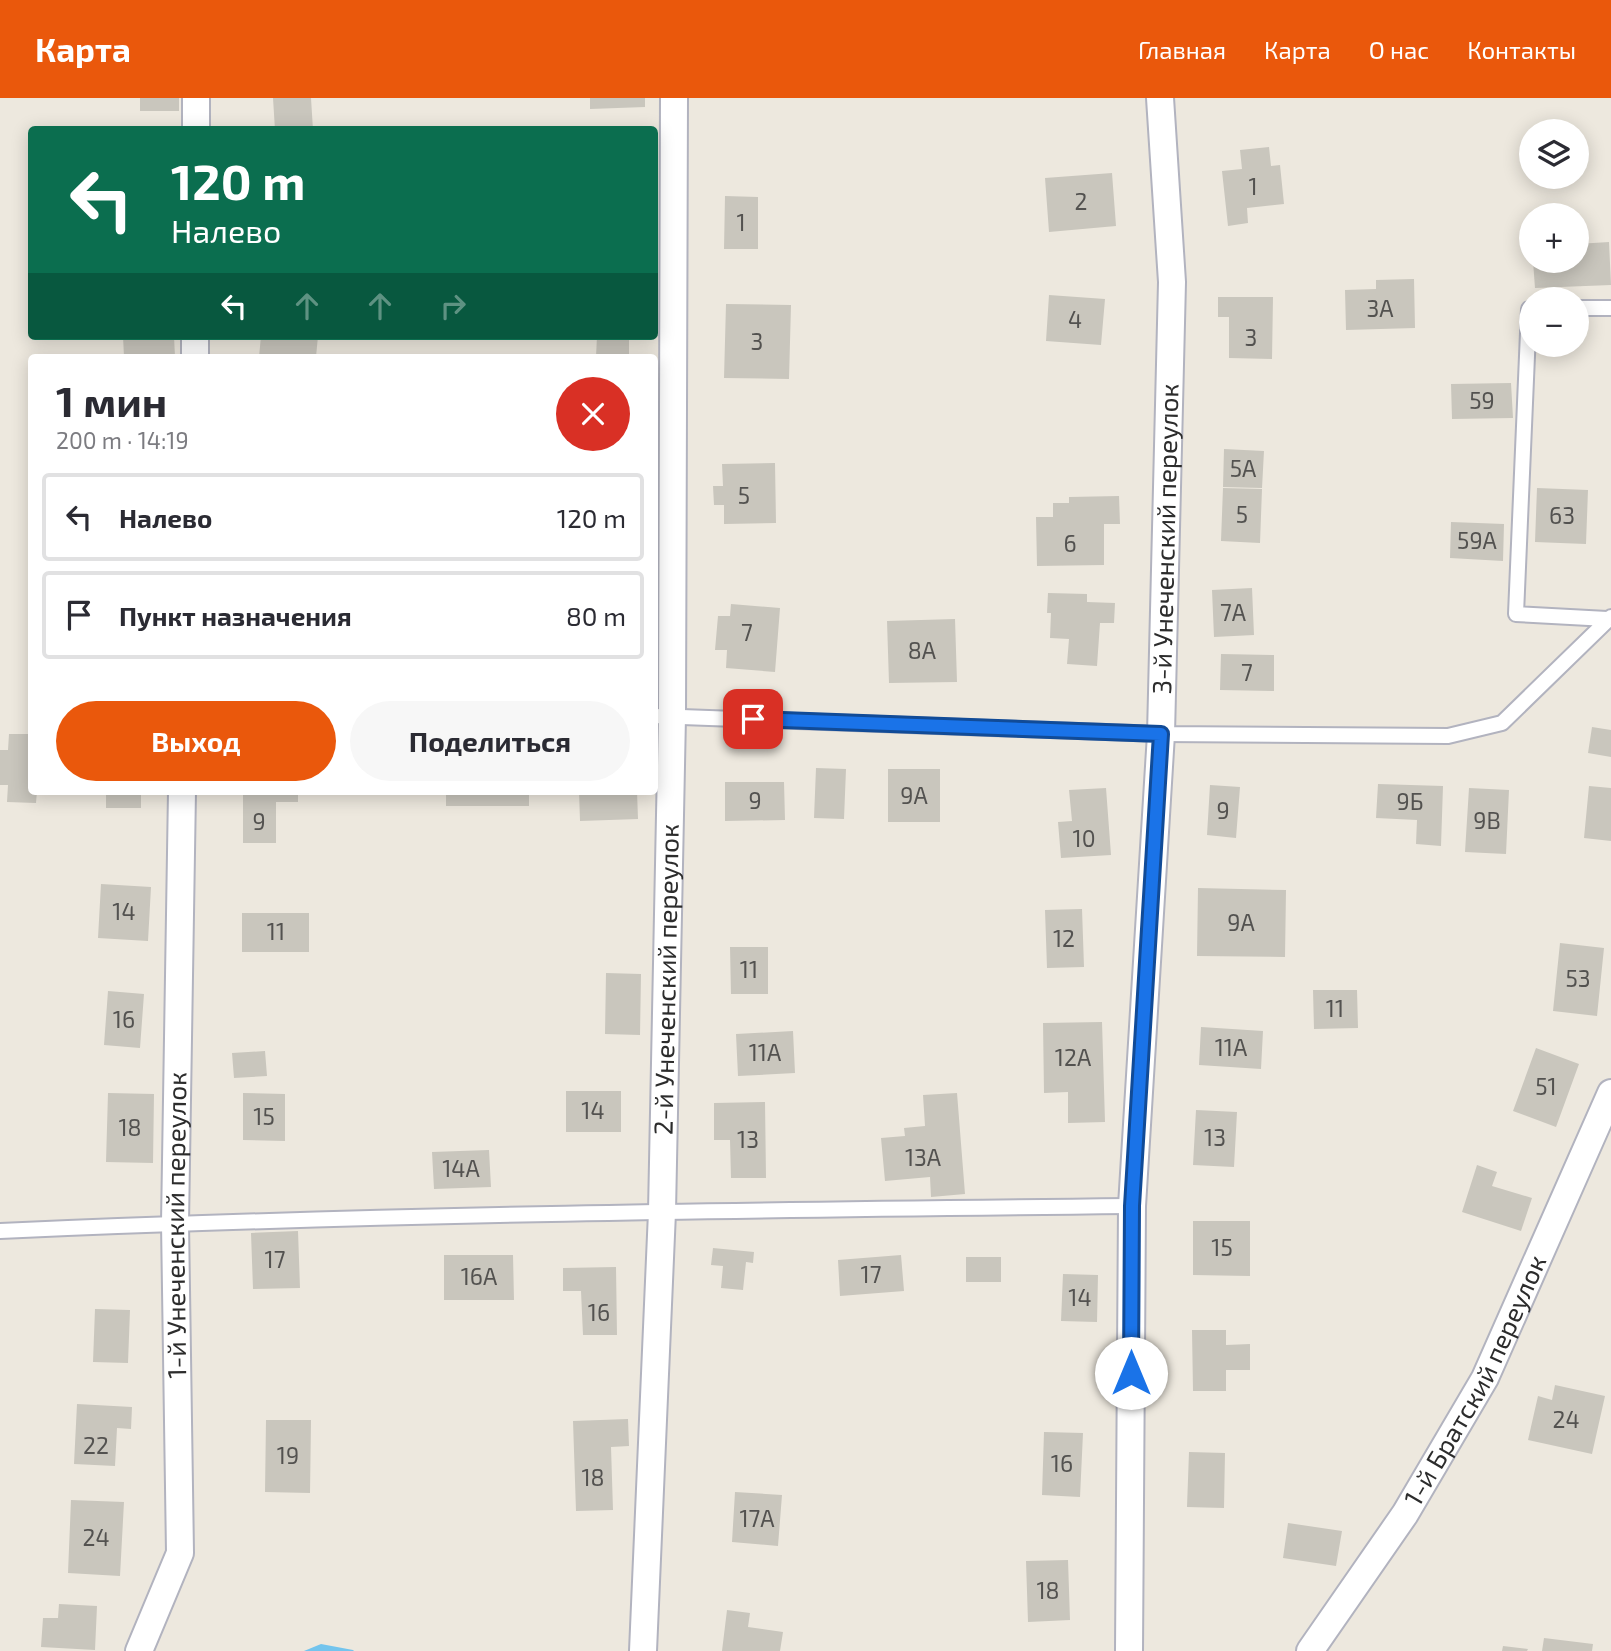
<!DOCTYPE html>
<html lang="ru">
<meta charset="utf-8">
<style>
body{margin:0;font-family:"Exo 2",sans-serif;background:#f7f7f7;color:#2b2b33;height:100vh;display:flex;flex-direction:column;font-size:26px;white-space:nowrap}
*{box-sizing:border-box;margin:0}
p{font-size:23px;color:#7c7c81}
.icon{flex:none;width:38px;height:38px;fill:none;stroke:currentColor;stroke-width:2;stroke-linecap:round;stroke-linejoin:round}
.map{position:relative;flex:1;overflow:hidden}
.sheet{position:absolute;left:28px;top:256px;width:630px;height:441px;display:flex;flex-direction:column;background:#fff;border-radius:7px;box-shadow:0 4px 18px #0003}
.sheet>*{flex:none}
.top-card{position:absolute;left:28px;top:28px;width:630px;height:214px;border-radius:7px;box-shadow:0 4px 18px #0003;background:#0b6e4f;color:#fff;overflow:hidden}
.tools{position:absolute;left:1519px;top:21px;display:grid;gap:14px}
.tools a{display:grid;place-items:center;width:70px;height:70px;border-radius:50%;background:#fff;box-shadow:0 4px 18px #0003;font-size:35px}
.pin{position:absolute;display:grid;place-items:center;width:60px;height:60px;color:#fff;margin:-30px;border-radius:14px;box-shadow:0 4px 10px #0006}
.me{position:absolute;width:77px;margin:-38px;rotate:0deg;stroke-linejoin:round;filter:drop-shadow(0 0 5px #0008)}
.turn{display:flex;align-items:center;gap:24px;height:147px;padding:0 28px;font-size:32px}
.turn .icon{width:91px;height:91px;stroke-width:2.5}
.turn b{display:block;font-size:49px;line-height:60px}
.lanes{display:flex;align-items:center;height:66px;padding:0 28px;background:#0003;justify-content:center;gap:35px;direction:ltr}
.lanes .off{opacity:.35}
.round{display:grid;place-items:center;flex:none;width:74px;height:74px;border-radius:37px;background:#f7f7f7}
.overview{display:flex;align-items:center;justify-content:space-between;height:119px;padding:0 28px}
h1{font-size:42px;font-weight:700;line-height:52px}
.action{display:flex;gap:14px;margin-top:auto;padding:14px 28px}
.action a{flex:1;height:80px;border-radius:42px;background:#ea580c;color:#fff;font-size:28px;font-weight:700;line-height:80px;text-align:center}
.action a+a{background:#f7f7f7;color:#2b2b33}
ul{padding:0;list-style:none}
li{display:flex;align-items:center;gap:21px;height:88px;margin:0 14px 10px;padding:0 14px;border:4px solid #e1e1e2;border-radius:7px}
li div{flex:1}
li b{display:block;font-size:26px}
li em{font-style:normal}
header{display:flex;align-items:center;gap:42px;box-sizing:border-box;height:98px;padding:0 35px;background:#ea580c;color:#fff}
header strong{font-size:33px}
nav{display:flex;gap:38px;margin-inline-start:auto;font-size:24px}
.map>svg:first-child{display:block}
.water{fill:#73c4ed}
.building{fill:#c9c6bd}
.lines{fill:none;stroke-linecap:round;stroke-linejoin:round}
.lane-casing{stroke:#b2b3bf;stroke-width:18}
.street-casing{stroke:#b2b3bf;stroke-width:30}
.lane{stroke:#fff;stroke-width:14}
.street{stroke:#fff;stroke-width:26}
.route-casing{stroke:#114b97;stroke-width:18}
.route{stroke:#1a73e8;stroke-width:12}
.labels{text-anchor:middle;stroke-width:7;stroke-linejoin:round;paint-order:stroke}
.number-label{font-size:23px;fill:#535250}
.street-label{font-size:26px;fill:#2c2c2c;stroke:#fff}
</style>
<header>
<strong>Карта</strong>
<nav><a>Главная</a><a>Карта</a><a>О нас</a><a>Контакты</a></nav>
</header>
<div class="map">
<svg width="1611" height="1553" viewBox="0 0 1611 1553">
<rect width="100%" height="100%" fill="#ede8de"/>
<path class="water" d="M321 1546 353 1552 354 1553H304Z"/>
<path class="building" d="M140 0H179V13H140Z
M273 0H311L313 32H275Z
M590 0H645V9L590 11Z
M1269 49 1271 68 1280 67 1284 106 1247 110 1248 125 1228 128 1222 73 1242 71 1240 52Z
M1112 75 1116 128 1049 134 1045 80Z
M725 98 758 99V151H724Z
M1609 144 1611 187 1535 190 1533 163H1577V146Z
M1414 181 1415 230 1346 232 1345 192 1376 191V182Z
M1049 197 1105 201 1101 247 1046 243Z
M1218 199H1273L1272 261 1229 260V219H1218Z
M726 206 791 207 789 281 724 280Z
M123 238H174L175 259H124Z
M261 238H318L316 259H259Z
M597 238H629V259H596Z
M1511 285 1513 320 1452 321 1451 286Z
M1224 351 1264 353 1262 390 1223 389Z
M775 365 776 425 724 426V407H714L713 388H723L722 366Z
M1223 390 1262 391 1260 445 1221 443Z
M1537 390 1588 392 1586 446 1535 444Z
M1119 398 1120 426H1104V467L1037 468 1036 419H1053V405H1069V399Z
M1451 424 1504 426 1503 463 1450 460Z
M1252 490 1254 537 1214 539 1212 492Z
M1048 495 1087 496V504L1115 505 1114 525H1100L1097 568 1067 566 1069 541 1050 540 1051 515H1047Z
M731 506 780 510 775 574 726 570 727 552H715L718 518H730Z
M955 521 957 584 889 585 887 523Z
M1221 556 1274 557V593L1220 592Z
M1592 629 1611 632V659L1588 655Z
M9 636H32V693H37L36 705 7 704 8 687H0V652H8Z
M816 670 846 671 844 721 814 720Z
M888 671H940V724H888Z
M725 684H784L785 722 725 723Z
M1378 686 1443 688 1441 748 1416 746 1417 722 1376 720Z
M1210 687 1240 689 1236 740 1207 737Z
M1589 688 1611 690V743L1584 740Z
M1106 690 1111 757 1061 760 1058 724 1072 723 1069 692Z
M1469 690 1509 692 1506 756 1465 754Z
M106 693H141V710H106Z
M243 693H298V704H276V745H243Z
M446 693H529V708H446Z
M579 693H637L638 721 580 723Z
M101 786 151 789 148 843 98 840Z
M1198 790 1286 792 1285 859 1197 858Z
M1082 811 1084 869 1047 870 1045 812Z
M242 815H309V854H242Z
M1560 845 1604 850 1597 918 1553 913Z
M730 849H768V896H731Z
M606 875 641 876 640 937 605 936Z
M1313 892H1357L1358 930 1314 931Z
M108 893 144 896 140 950 104 947Z
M1102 924 1105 1024 1068 1025V994L1044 995 1043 925Z
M1201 929 1263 933 1261 971 1199 967Z
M793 933 795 975 738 978 736 936Z
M1536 950 1579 966 1556 1029 1513 1013Z
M265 953 267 978 234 980 232 955Z
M566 993H621V1034H566Z
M108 995 154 996 153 1065 106 1064Z
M243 995 285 996V1043L243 1042Z
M957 995 965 1096 931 1099 930 1079 885 1083 881 1040 905 1038 904 1030 925 1028 923 997Z
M765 1004 766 1080H731L730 1042H714V1005Z
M1196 1012 1237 1014 1234 1069 1193 1067Z
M489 1052 491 1089 434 1091 432 1054Z
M1477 1067 1497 1074 1492 1088 1532 1100 1521 1133 1462 1114Z
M1193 1123H1250V1178L1193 1177Z
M298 1133 300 1190 253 1191 251 1135Z
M713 1150 754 1154 753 1165 746 1164 743 1192 721 1190 723 1168 711 1167Z
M444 1157H513L514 1202H444Z
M901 1157 904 1193 840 1198 838 1162Z
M966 1159H1001V1184H966Z
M616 1169 617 1237H583L581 1193H563V1170Z
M1063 1176 1098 1177 1097 1224 1061 1223Z
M95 1211 130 1212 128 1265 93 1264Z
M1192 1232H1226V1247L1250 1246V1272H1226V1293H1193Z
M1555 1287 1605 1298 1592 1356 1528 1342 1538 1298 1552 1302Z
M77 1306 132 1309 131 1331 117 1330 115 1368 74 1366Z
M628 1321 629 1348 611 1349 613 1412 576 1413 573 1323Z
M266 1322H311L310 1395 265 1394Z
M1044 1334 1083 1335 1080 1399 1042 1397Z
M1189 1354 1225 1355 1224 1410 1187 1409Z
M735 1394 782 1397 778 1448 732 1444Z
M71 1402 124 1404 120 1478 68 1475Z
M1288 1425 1342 1433 1336 1468 1283 1460Z
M1068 1462 1070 1522 1028 1524 1026 1463Z
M59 1506 97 1508 95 1552 41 1549 43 1520H58Z
M727 1512 750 1515 748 1529 783 1534 780 1553H722Z
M1544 1540 1593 1546 1592 1553H1542Z
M1503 1548 1528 1551 1527 1553H1502Z"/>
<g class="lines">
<defs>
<path id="lane" d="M1577 210H1611
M1531 211H1529L1516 516 1607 521
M654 618 1161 636 1448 638 1502 625 1611 519
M0 1133C377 1116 755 1112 1132 1108"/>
<g id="street">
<path d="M196 32V0"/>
<path d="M195 259V238"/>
<path id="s1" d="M139 1553 180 1455 175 1125 182 693"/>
<path id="s2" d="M643 1553 662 1114 672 618 674 0"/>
<path id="s3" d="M1129 1553 1132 1108 1161 636 1172 184 1160 0"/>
<path id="s4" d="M1310 1553 1405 1416 1485 1280 1611 995"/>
</g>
</defs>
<use href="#lane" class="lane-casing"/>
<use href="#street" class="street-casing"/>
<use href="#lane" class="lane"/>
<use href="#street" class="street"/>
</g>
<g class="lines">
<defs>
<path id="route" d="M753 621 1161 636 1132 1108 1131 1275"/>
</defs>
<use href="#route" class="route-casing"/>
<use href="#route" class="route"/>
</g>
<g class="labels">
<g class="number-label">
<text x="1253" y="97">1</text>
<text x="1081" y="112">2</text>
<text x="741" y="133">1</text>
<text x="1380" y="219">3А</text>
<text x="1075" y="230">4</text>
<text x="1251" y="248">3</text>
<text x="757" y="252">3</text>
<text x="1482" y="311">59</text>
<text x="1243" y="379">5А</text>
<text x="744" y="406">5</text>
<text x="1242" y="425">5</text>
<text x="1562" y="426">63</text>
<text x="1477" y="451">59А</text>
<text x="1070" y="454">6</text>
<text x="1233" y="523">7А</text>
<text x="747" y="543">7</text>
<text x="922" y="561">8А</text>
<text x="1247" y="583">7</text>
<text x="914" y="706">9А</text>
<text x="755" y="711">9</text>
<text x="1410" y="712">9Б</text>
<text x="1223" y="721">9</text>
<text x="1487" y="731">9В</text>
<text x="259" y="732">9</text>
<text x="1084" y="749">10</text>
<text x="124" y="822">14</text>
<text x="1241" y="833">9А</text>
<text x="276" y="842">11</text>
<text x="1064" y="849">12</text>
<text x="749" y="880">11</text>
<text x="1578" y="889">53</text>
<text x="1335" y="919">11</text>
<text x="124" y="930">16</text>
<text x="1231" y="958">11А</text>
<text x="765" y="963">11А</text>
<text x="1073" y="968">12А</text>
<text x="1546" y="997">51</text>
<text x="593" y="1021">14</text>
<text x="264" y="1027">15</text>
<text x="130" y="1038">18</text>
<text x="1215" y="1048">13</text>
<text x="748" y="1050">13</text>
<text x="923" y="1068">13А</text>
<text x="461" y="1079">14А</text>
<text x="1222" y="1158">15</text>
<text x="275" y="1170">17</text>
<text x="871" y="1185">17</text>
<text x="479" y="1187">16А</text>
<text x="1080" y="1208">14</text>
<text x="599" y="1223">16</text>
<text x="1566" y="1330">24</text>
<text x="96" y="1356">22</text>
<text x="288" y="1366">19</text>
<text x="1062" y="1374">16</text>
<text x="593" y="1388">18</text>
<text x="757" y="1429">17А</text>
<text x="96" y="1448">24</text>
<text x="1048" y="1501">18</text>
</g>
<g class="street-label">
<text dy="9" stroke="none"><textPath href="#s3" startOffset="1113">3-й Унеченский переулок</textPath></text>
<text dy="9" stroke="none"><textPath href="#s2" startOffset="672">2-й Унеченский переулок</textPath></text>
<text dy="9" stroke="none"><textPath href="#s1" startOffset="434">1-й Унеченский переулок</textPath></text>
<text dy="9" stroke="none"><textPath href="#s4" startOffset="318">1-й Братский переулок</textPath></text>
</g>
</g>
</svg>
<div class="tools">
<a><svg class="icon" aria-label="layers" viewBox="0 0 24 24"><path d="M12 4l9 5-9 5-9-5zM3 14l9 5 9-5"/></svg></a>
<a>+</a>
<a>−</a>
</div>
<div class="pin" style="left:753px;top:621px;background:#d93025"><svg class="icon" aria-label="arrive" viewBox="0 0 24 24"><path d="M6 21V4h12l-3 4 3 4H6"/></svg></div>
<svg class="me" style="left:1131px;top:1275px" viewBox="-20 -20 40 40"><circle r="19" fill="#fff"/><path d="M0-13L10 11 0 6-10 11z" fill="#1a73e8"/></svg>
<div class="top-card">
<div class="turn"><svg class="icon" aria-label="left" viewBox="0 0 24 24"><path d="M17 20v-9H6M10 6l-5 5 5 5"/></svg><div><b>120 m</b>Налево</div></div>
<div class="lanes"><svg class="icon" aria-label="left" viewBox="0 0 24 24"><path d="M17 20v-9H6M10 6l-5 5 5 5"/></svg><svg class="icon off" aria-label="ahead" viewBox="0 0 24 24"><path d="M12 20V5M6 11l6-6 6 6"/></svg><svg class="icon off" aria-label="ahead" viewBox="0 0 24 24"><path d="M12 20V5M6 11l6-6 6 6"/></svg><svg class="icon off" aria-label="right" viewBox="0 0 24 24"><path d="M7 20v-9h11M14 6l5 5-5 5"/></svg></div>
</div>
<section class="sheet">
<div class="overview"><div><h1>1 мин</h1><p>200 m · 14:19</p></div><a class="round" style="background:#d93025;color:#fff"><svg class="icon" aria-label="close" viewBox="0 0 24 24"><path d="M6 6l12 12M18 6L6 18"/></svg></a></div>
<ul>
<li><svg class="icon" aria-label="left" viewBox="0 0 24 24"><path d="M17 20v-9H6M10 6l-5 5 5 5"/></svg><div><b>Налево</b></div><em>120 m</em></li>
<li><svg class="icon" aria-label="arrive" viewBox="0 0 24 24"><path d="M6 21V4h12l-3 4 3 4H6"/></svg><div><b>Пункт назначения</b></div><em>80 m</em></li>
</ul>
<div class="action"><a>Выход</a><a>Поделиться</a></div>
</section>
</div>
